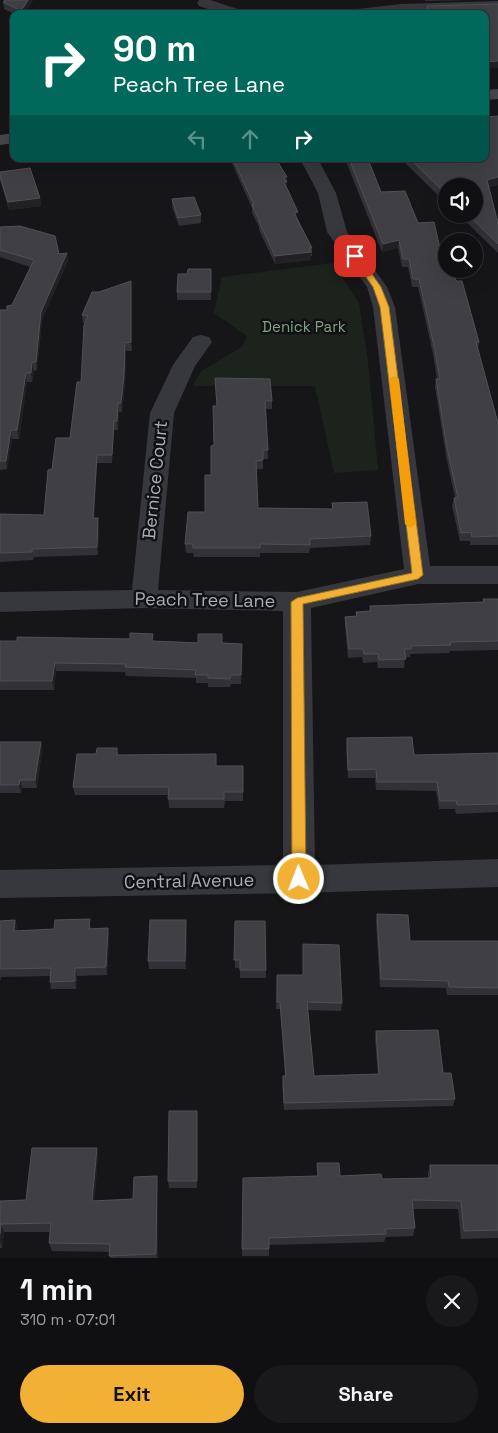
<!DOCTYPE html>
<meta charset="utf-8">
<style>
body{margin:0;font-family:"Space Grotesk",sans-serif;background:#19191b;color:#f1f3f6;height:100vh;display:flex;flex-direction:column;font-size:19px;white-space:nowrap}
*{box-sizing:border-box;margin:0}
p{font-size:16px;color:#9c9d9f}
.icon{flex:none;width:28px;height:28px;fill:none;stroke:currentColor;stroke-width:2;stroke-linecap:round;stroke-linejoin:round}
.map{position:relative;height:1258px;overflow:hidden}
.details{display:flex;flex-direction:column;background:#101012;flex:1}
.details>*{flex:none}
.guide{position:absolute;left:10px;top:10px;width:479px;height:152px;border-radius:10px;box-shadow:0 5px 20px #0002,0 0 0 1px #303032;background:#00695c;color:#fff;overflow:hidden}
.tools{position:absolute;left:438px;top:178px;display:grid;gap:10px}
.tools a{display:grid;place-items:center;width:45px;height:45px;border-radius:50%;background:#101012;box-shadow:0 5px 20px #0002,0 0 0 1px #303032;font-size:25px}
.pin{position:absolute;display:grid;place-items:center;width:42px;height:42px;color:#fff;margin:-21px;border-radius:10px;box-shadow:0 2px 8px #0006}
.me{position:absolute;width:55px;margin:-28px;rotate:359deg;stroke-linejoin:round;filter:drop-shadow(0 0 4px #0008)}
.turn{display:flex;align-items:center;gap:18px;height:105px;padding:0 20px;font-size:22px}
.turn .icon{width:65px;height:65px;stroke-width:2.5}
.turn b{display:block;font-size:35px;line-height:42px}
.lanes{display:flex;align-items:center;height:48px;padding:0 20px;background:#0003;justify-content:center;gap:25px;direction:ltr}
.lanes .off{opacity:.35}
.round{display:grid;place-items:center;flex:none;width:52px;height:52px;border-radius:26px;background:#19191b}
.headline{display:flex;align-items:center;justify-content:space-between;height:85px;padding:0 20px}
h1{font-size:30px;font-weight:600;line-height:38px}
.primary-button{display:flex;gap:10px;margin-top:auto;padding:10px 20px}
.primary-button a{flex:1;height:58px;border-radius:30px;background:#f2b134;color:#111;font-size:20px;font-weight:600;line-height:58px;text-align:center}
.primary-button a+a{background:#19191b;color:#f1f3f6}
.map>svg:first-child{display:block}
.green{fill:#1c231d}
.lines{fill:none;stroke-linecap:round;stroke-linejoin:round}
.street{fill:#37383d;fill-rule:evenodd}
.secondary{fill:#45474d;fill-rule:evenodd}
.wall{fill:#323236}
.shaded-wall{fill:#212124}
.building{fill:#3f3f44;stroke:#4f5156}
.route{fill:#f2b134;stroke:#9d7322}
.slow{fill:#f59e0b}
.labels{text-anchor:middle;stroke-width:5;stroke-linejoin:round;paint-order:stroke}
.far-park-label{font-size:15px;fill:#7fa381;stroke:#111113}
.street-label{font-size:18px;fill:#a8adb8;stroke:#111113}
</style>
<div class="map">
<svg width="498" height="1258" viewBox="0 0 498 1258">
<rect width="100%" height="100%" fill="#161618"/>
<path class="green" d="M333 263 359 303 368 362 378 470 334 473 315 386H193L201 371 242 347 247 336 214 313 222 277Z"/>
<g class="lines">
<path class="street" d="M199 0H210L244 11 246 14H223L199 6 197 3Z
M498 1V9L350 14 352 11 357 9 401 4Z
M300 159H318L336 193 347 232 387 287 395 307 430 566H498V584H418L311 608 315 865 498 859V887L299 893 0 898V870L283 865V611L144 608 0 612V592L132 590 150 413 173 365 193 337 201 335 209 337 212 342 195 366 174 413 158 590 297 592 404 569 373 307 367 287 327 232 318 193Z"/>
<path class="secondary" d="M498 89V99L485 100V90Z
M14 133V143L0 145V135Z"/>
</g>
<path class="wall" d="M33 0 24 14H14L4 9 3 2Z
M425 0H470L425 1Z
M230 159H276L287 177 286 188 298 219 312 248V256H311V260L275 264 259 230V227L252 213V208Z
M345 159H368L381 192 418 223 456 281 479 342 478 350 498 423V545H470V541H460L452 506 454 498H455L446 456 435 387 436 379H437L433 354 418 287H412L408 267H402L398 248 382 252Z
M401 159H485L498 185 489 187 497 219H498V253L458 214H474L446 186V203Z
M0 176 40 198 41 206 9 210 0 180Z
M172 199 201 215V223L179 226 172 207Z
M0 227 59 254 67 253 68 261 42 320 37 370 34 371 32 382H27L19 439H12L7 469 0 470V310H7L12 305 30 267 0 257Z
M211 269V300H177V292Z
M132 289V351H126L125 384 122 412H119L118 430H114L112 463H97L94 518 99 527 98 555 34 557 33 560 0 562V514L44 515 52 469 70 438 81 382 85 323H83L82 315 99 292Z
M272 401V409H266L268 459H263V469H256L258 508 332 509V503L371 536 370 545 310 548 309 553H260V557H194L193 553H186L185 544 205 512 211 475 217 406Z
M483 599H498V650L450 651 449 653 410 654V657H405L404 668H378L377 662 363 663 362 657 348 658 345 625V617L356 616V612H369L370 606 483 602Z
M0 641H153L223 643 242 653 241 684H231L230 687H208V683H196V678L126 676 125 672 56 671 54 690H0Z
M347 738 414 755 498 753V812L456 814 455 809H439L436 791 376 790 375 778H348L346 747Z
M0 742H41L42 751 37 788H22L21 793H0Z
M117 748 118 755 216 766H243V801H225L224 808H169L168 795H75L73 787Z
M377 914 410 941H498V995H447L446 988 380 987 376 922Z
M15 920 17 928V931L91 927V929L108 928 109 936 107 975 77 976 76 989H51L50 982V976L1 977 0 982V921Z
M235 921H265L266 978H240V968H235Z
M187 928 186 969H149L148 961Z
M303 944 342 1003 341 1011 308 1010 314 1076 378 1075 375 1038 376 1031 443 1073 455 1099 453 1106 284 1110 282 1084 283 1076H285L280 1009H276L277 975H303Z
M197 1111V1188H169L168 1181Z
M98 1157 94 1201 133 1199 157 1176 158 1185V1258H110V1252L52 1251 49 1243 50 1232H4L2 1248H0V1201L26 1200Z
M317 1163 340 1176 382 1179 428 1178V1173L430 1165H498V1238L461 1239 458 1209H413L415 1228 413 1236 386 1237 384 1242 269 1245V1256H242L243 1178 317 1176Z"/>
<path class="shaded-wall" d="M28 0H33L24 14H21V11Z
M498 61V68L485 69V62Z
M284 177H287V185L286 190H284Z
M498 177V185L486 187 487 180Z
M40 198 41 206 9 210 8 202Z
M399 240 398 248 382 252 383 244Z
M311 252V260L275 264V256Z
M67 253 68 261 42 320 37 370 36 362 41 312Z
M131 281 132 289V351L131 342Z
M125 343 126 351 125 384 122 412 121 403Z
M32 362 34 371 32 382 31 373Z
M26 373 27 382 19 439 17 430Z
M118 403 119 412 118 430 117 421Z
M114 421V430L112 463V455Z
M11 430 12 439 7 469 6 461Z
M97 455V463L93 527V518Z
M98 518 99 527 98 555 97 547Z
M55 663 56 671 54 690 52 681Z
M41 742 42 751 37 788 35 780Z
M20 780 22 788 21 793 19 785Z
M15 920 17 928 16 939 14 931Z
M186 920 187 928 186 969 185 961Z
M108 928 109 936 107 975 106 967Z
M75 968 77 976 76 989 75 981Z
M97 1148 98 1157 94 1210 92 1201Z
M157 1176 158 1185V1258L156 1254Z
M1 1224 4 1232 2 1248 0 1241Z"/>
<path class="building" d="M5 0H28L21 11 3 2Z
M498 4V61L485 62V14H428L427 6Z
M498 116V177L487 180 497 219H498V244L467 214H474V186H446V194L410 159H485V117Z
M233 159H276L287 177H284L287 182H284L298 212 294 213 312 248H309L311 252 275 256 259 222H260L252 205H254Z
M349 159H368L381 192 405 191 418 223 434 222 443 261H446V269H453L456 281H462L479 342H476L498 423V536L472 537 471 532 461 533 454 498H458L447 448 436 379H440L434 346 419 279H413L409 259H403L399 240 383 244Z
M30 168 40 198 8 202 0 176V172Z
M194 197 201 215 178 218 172 199Z
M20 226 55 236 59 254 67 253 41 312 36 362H32L31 373H26L17 430H11L6 461H0V310H7V306L12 305 34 260 0 250V227Z
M188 269H211V292H177L178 274H187Z
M131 281V342L125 343 124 376 121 403H118L117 421H114L112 455H97L93 518H98L97 547 32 549V552L0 553V514L44 515 48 470 52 469 56 438H70L77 382H81L84 325 88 316 82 315 92 292H99Z
M215 378 270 379 272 401H265L268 450H263V460L256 461 258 508 333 509 332 503 367 502 371 536 310 539V545L260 544V548H193V544H185L188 512H205V475H211V446L214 445 213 406H217Z
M483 599H498V641L450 642 451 645 411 646V649H404L406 659 379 660 378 654H364L363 649H349L345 617 357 616 356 612 371 611 370 606 484 602Z
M130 633 153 634 152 641 198 643V634H222V643L242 644 241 675H231L230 679 208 678V675H195L196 670 125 667 126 664 55 663 52 681H0V641H17V637L130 639Z
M412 737 414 755 498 753V804L457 805 456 801H440L437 782H377L376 769 348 770 347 738Z
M0 742H41L35 780H20L19 785H0Z
M97 748H117V755L216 754V766H243V792H224V799H168L169 787H73L77 754H96Z
M377 914 408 915 410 941H498V988L449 987 448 981 381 979Z
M90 919 89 929 108 928 106 967 75 968V981L50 982 51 968 0 969V921L15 920 14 931 54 929 55 920Z
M150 920H186L185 961H148Z
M235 921H265L266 970H240V960H234Z
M303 944 339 945 342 1003 307 1002 314 1076 379 1074 376 1031 438 1030 443 1073H451L455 1099 284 1103 283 1076H286L280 1002H277V975H303Z
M169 1111H197V1181H168Z
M32 1148H97L92 1201 133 1199 134 1177 157 1176 156 1254 109 1256 110 1244 49 1243 51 1223 1 1224 0 1233V1201L26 1200Z
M317 1163H339L340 1176 381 1174 382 1179 431 1178 430 1165H498V1230L464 1231 461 1201 412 1200 415 1228 385 1229 386 1234 269 1238V1249H242L243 1178 318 1176Z"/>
<path class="route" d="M355 253 358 254 381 287 389 307 423 575 418 579 303 604 306 879 304 883 299 885 294 883 292 879 291 602 297 598 412 573 380 307 373 287 351 256Z"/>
<path class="slow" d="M394 376 399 379 416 524 410 528 405 524 389 379Z"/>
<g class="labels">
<g class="far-park-label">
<text x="304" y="332">Denick Park</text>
</g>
<g class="street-label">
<text transform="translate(155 480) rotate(-84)" y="6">Bernice Court</text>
<text transform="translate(205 600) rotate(1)" y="6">Peach Tree Lane</text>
<text transform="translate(189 881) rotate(-1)" y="6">Central Avenue</text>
</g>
</g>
</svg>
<div class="tools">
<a><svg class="icon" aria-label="sound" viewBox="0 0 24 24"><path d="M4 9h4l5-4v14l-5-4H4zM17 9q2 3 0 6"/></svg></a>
<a><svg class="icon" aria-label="search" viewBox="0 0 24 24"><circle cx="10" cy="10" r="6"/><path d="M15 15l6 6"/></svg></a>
</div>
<div class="pin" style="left:355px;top:256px;background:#d93025"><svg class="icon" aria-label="arrive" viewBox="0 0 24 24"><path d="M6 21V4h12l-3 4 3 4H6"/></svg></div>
<svg class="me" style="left:299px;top:879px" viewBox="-20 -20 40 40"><circle r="17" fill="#f2b134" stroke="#fff" stroke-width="3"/><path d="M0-11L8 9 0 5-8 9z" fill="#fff"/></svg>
<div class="guide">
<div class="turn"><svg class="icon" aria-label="right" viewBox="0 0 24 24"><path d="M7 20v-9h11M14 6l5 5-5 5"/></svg><div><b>90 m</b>Peach Tree Lane</div></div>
<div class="lanes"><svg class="icon off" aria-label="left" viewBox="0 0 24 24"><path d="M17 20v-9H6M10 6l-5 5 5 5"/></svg><svg class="icon off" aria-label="ahead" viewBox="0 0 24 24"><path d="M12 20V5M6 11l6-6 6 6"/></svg><svg class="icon" aria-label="right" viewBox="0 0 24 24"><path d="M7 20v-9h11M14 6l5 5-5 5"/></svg></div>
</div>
</div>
<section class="details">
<div class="headline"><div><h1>1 min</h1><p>310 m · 07:01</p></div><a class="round"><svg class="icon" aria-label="close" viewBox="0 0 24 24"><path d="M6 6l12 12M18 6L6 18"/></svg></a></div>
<div class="primary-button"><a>Exit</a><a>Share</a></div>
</section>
